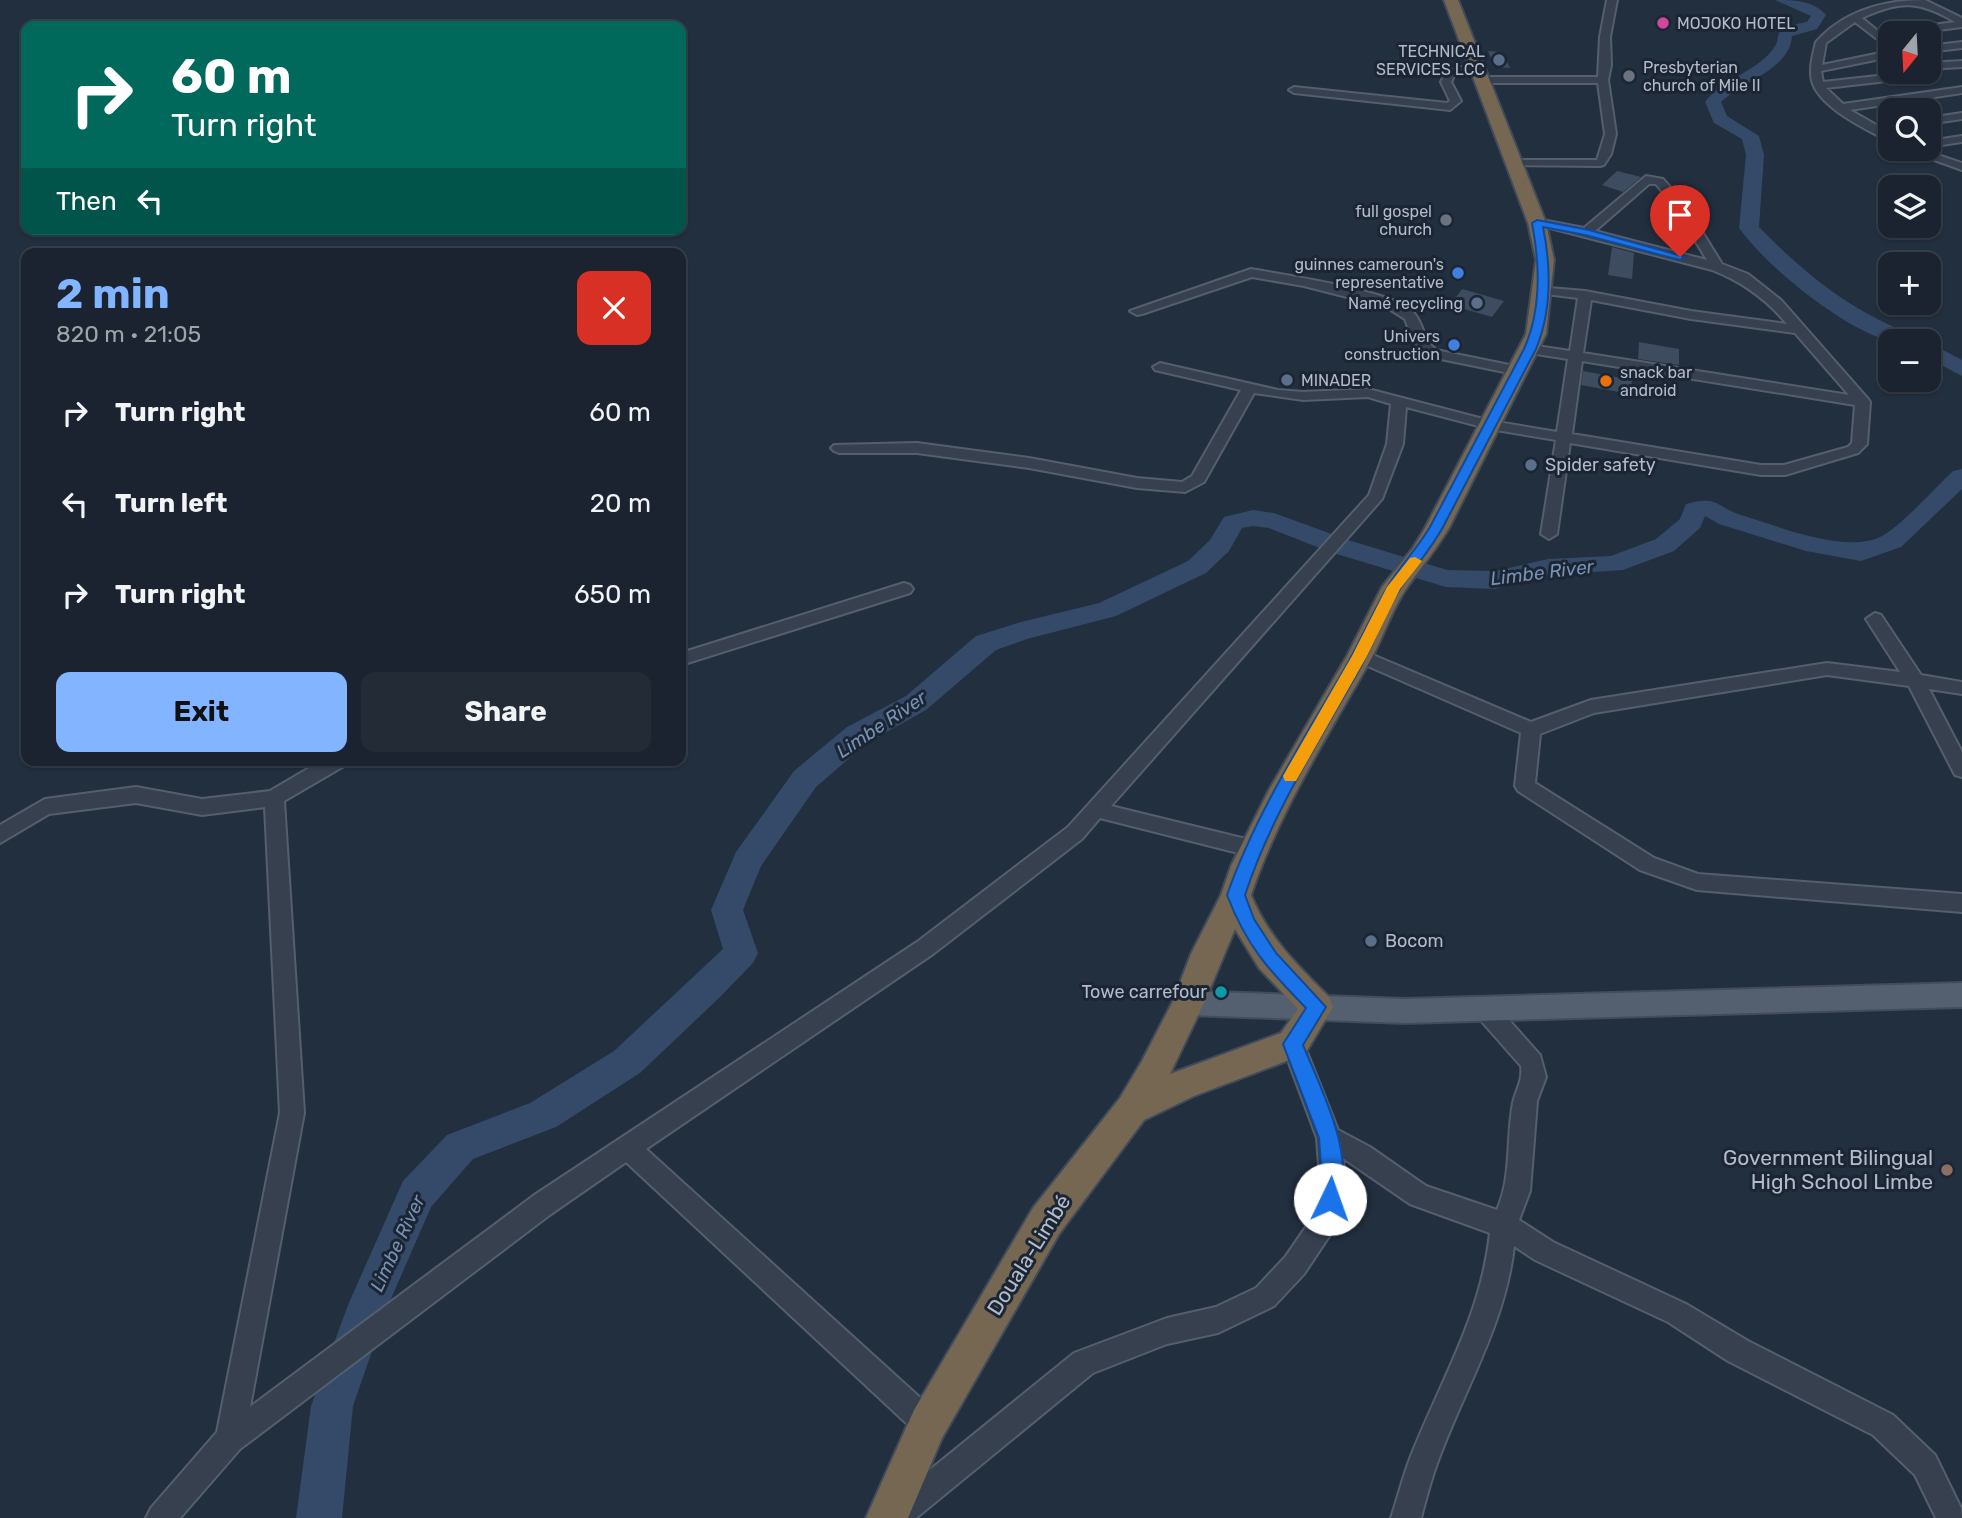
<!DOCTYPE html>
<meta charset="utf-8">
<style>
body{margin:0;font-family:Rubik,sans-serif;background:#232b37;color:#f1f3f6;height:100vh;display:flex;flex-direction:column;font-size:26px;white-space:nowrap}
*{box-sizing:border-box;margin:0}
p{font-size:23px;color:#9fa4aa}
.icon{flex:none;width:38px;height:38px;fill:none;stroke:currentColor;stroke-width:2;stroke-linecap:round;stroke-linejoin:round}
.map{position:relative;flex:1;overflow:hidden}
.sheet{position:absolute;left:21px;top:248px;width:665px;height:518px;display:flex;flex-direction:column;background:#1a232f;border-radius:14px;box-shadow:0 2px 5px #0004,0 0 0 2px #38404b}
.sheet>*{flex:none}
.guide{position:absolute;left:21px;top:21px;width:665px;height:214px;border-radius:14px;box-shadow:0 2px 5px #0004,0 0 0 2px #38404b;background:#00695c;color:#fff;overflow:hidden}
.needle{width:46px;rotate:198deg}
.fabs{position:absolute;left:1878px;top:21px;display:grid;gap:14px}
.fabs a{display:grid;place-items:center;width:63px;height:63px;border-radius:14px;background:#1a232f;box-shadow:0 2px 5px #0004,0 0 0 2px #38404b;font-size:35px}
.pin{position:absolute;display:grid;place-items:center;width:60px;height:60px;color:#fff;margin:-72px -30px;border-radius:50% 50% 50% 0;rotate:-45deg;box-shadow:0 0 7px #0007}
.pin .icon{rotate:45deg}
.me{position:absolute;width:77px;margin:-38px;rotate:3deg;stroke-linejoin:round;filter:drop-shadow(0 0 5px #0008)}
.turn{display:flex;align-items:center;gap:24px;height:147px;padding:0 35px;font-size:32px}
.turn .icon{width:91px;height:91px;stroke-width:2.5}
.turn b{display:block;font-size:49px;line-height:60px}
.then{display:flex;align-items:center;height:66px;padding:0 35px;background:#0003;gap:14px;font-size:26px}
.round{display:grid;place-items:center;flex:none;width:74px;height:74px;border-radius:14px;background:#232b37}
.overview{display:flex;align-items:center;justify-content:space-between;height:119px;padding:0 35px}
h1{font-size:42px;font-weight:700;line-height:52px;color:#82b4ff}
.action{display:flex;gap:14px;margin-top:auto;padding:14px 35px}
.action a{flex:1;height:80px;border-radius:14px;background:#82b4ff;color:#111;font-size:28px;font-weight:700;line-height:80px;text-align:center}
.action a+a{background:#232b37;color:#f1f3f6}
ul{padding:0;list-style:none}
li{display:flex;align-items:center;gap:21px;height:91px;padding:0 35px}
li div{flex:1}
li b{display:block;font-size:26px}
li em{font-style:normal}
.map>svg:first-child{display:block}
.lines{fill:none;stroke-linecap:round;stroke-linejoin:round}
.river{fill:#344a68;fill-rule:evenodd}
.building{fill:#3d4c5f}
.minor-casing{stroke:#545e6d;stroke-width:4}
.major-casing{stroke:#424c5b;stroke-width:4}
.highway-casing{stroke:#414b5a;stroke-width:4}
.minor{fill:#36404f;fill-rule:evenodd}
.major{fill:#545f6f;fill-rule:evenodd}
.highway{fill:#756752;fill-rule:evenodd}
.route{fill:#1a73e8;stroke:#114b97;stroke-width:2}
.slow{fill:#f59e0b}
.hotel-dot{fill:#d1479c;stroke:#1b2534;stroke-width:2.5}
.service-dot{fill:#5c6f8a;stroke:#1b2534;stroke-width:2.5}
.worship-dot{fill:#6b7280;stroke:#1b2534;stroke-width:2.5}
.shop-dot{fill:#3f7fe0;stroke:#1b2534;stroke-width:2.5}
.food-dot{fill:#e8710a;stroke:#1b2534;stroke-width:2.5}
.culture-dot{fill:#0f9aa8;stroke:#1b2534;stroke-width:2.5}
.education-dot{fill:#8d6e63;stroke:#1b2534;stroke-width:2.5}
.labels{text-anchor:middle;stroke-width:6;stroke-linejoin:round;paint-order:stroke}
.far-poi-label{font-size:16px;fill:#b2bbca;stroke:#1b2534;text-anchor:end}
.poi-label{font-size:18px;fill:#b2bbca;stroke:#1b2534;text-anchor:start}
.water-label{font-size:19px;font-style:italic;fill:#7792b4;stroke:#1b2534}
.near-poi-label{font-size:21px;fill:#b2bbca;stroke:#1b2534;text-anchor:end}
.near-street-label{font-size:21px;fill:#b2bbca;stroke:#1b2534}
</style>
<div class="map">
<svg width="1962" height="1518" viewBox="0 0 1962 1518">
<rect width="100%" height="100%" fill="#222f3f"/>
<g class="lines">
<path class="river" d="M1775 0C1793 0 1813 0 1826 15L1817 29 1792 36C1790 69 1742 82 1721 102L1727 116 1759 136 1764 155 1759 227C1805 274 1853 313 1916 336L1919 341C1908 341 1895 343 1886 340 1840 326 1767 267 1739 228L1746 155 1742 139 1714 123 1705 102C1722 78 1759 72 1775 46 1778 42 1777 36 1780 31L1791 25 1807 22 1811 16Z
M1928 342 1962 360V376L1928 358Z
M1962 469V489L1901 547 1861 561 1806 551 1719 524 1705 516 1700 528 1674 551 1623 570 1548 575 1495 589 1446 587 1330 552 1269 528 1253 526 1242 528 1229 551 1206 573 1116 616 1027 639 996 650 926 710 867 743 816 787 761 866 743 910 758 953 753 963 719 998 640 1073 556 1127 473 1159 431 1207 387 1308 353 1406 342 1518H296L311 1406 348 1305 403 1181 447 1135 530 1103 614 1051 723 949 711 910 736 852 794 771 847 727 906 696 976 636 1021 622 1099 603 1188 561 1210 540 1224 517 1253 510 1274 513 1348 540 1447 570 1495 571 1548 559 1611 556 1656 539 1680 519 1686 504C1720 495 1715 507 1741 515 1779 526 1846 555 1882 536 1901 526 1936 487 1953 471Z"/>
</g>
<path class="building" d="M1488 51 1502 52 1510 68 1495 67Z
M1617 171 1641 177 1623 192 1602 185Z
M1612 247 1634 253 1632 279 1608 275Z
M1462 289 1504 301 1492 317 1450 305Z
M1639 342 1679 349V365L1638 359Z
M1583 371 1632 380 1630 394 1581 385Z"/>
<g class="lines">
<defs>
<path id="minor" d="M1607 0H1617L1610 37 1611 65 1608 80 1616 134 1611 154 1604 165 1600 166 1511 165 1509 163 1515 160H1597L1605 134 1598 83H1483L1478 80 1483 77H1598L1600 37Z
M1925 0 1962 18V27L1915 33H1890L1895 30 1955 22C1919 1 1901 0 1862 18L1890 41V49L1855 22 1826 43 1822 65 1890 51V57L1821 71 1823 82 1931 70 1936 73 1931 76 1826 88 1843 104 1962 87V93L1850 110 1890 133V141L1886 140C1864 128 1819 107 1812 81 1809 68 1813 55 1816 42 1844 11 1883 0 1925 0Z
M1962 42V48L1928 52V46Z
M1962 61V67L1928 69V63Z
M1478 66 1483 69 1482 71 1454 76 1451 82 1461 101 1450 110 1294 93 1289 90 1294 87 1447 103 1450 101 1441 82 1446 72 1461 67Z
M1962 113V119L1928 124V118Z
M1962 136V142L1928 147V141Z
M1904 149H1920L1962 163V170Z
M1646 176 1663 179 1685 204 1722 264 1748 274 1781 300 1868 399 1870 402 1867 444 1858 453 1785 475H1761L1570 443 1557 534 1549 539 1541 534 1556 440 1490 429 1406 407 1403 444 1382 499 1111 806 1254 841 1261 843 1264 849 1261 855 1254 857 1100 818 1082 839 933 954 646 1149 938 1414 942 1424 938 1434 928 1438 918 1434 626 1162 551 1214 240 1449 180 1518H146L151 1508 217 1432 280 1113 265 807 202 815 136 803 49 814 0 843V825L45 799 136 787 202 799 270 791 321 761H346L344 766 284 801 304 1113 250 1407 533 1196 917 942 1068 827 1369 495 1387 444 1391 404 1368 397 1303 400 1254 393 1204 482 1185 492 1137 488 1029 468 917 453H839L834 451 831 448 834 445 917 443 1029 458 1137 478 1182 482 1192 476 1241 390 1155 370 1153 367 1160 363 1278 390 1303 392 1368 389 1491 421 1557 432 1568 359 1530 353 1523 349 1530 345 1570 351 1578 298 1538 293V287L1585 291 1691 311 1787 324C1766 299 1743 282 1712 270L1531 223 1537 219 1584 228ZM1649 184H1656L1674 206 1707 260 1595 231ZM1591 300 1691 319 1795 333 1849 395 1583 353ZM1582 361 1855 405 1852 443 1848 447 1784 465H1761L1572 434Z
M1251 269C1285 275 1385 290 1410 309 1424 321 1422 339 1436 350L1519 367 1526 371 1519 375 1426 356 1413 341 1405 319 1386 307 1304 286 1252 277 1142 314 1137 315 1130 311Z
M904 583 910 585 913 589 910 593 681 665V653Z
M1875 613 1881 615 1921 675 1962 682V694L1929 689 1962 752V777L1955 775 1909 686 1827 675 1594 713 1540 734 1535 783 1654 858 1698 874 1962 894V912L1697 890 1640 870 1518 791 1515 786 1521 733 1354 660 1351 656 1354 652H1366L1531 722 1591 700 1827 663 1900 672 1866 619Z
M1485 999 1493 1002 1540 1055 1546 1077 1537 1101 1530 1191 1519 1220 1553 1242 1686 1304 1748 1341 1893 1415 1935 1455 1961 1508 1962 1518H1936L1915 1475 1873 1435 1728 1361 1668 1322 1535 1260 1514 1246C1506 1322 1464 1390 1438 1461 1431 1479 1426 1499 1421 1518H1391C1398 1497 1403 1476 1411 1456 1441 1380 1481 1316 1490 1233L1410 1204 1343 1158 1344 1179 1330 1235 1304 1274 1274 1306 1218 1333 1167 1344 1093 1373 916 1518H878L883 1508 1074 1353 1167 1318 1216 1307 1256 1288 1286 1256 1310 1221 1320 1179 1317 1138 1282 1044 1285 1037 1293 1034 1301 1037 1338 1130 1370 1147 1426 1186 1497 1210C1512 1176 1506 1139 1513 1103 1516 1089 1523 1081 1521 1066L1477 1016 1474 1009 1477 1002Z"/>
<path id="major" d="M1962 983V1007L1405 1023 1188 1015 1178 1012 1174 1003 1178 994 1188 991 1405 999Z"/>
<path id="highway" d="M1444 0H1458L1546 223 1554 260 1546 334 1449 528C1436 550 1420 568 1406 589 1391 611 1383 638 1370 661 1327 737 1279 812 1251 895 1268 937 1297 965 1329 997L1333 1007 1305 1054 1194 1096 1144 1120 1059 1234 942 1438 908 1518H866L914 1410 1033 1208 1120 1098 1142 1061 1173 1001 1191 954 1221 895 1231 866 1269 790 1347 656 1382 587 1413 548 1425 528 1526 334 1536 260 1528 223ZM1235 929 1259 968 1298 1009 1281 1033 1170 1074 1204 1003Z"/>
</defs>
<use href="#minor" class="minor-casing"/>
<use href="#major" class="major-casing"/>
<use href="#highway" class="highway-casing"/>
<use href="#minor" class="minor"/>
<use href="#major" class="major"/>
<use href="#highway" class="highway"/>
</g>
<path class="route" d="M1537 220 1589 230 1685 257 1680 260 1585 235 1543 227C1551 267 1552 310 1536 349L1443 527C1431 549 1414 568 1400 589 1384 614 1374 644 1359 670 1318 743 1271 815 1245 895L1254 919 1276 953 1326 1007 1303 1045C1321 1090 1358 1158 1337 1206L1330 1209 1322 1206 1319 1199 1322 1179 1319 1138 1283 1044 1306 1008C1268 969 1247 947 1227 895 1255 815 1302 742 1345 668 1360 642 1372 614 1387 588 1399 567 1417 549 1430 527L1524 349C1542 309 1540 265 1532 223Z"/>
<path class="slow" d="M1415 557 1422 561 1400 589 1367 656 1296 781H1285L1283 776 1352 656 1387 587 1410 558Z"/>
<circle class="hotel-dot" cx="1663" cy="23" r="7"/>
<g class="service-dot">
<circle cx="1499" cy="60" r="7"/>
<circle cx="1477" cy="303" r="7"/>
<circle cx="1287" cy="380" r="7"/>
<circle cx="1531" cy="465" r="7"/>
<circle cx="1371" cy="941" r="7"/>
</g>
<g class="worship-dot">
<circle cx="1629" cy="76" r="7"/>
<circle cx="1446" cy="220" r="7"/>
</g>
<g class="shop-dot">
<circle cx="1458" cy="273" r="7"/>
<circle cx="1454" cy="345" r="7"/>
</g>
<circle class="food-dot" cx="1606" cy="381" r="7"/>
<circle class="culture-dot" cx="1221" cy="992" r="7"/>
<circle class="education-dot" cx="1947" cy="1170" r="7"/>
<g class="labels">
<g class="far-poi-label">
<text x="1677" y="29" text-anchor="start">MOJOKO HOTEL</text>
<text x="1485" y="57">TECHNICAL<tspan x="1485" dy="18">SERVICES LCC</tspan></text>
<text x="1643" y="73" text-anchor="start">Presbyterian<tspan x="1643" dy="18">church of Mile II</tspan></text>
<text x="1432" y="217">full gospel<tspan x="1432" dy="18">church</tspan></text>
<text x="1444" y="270">guinnes cameroun's<tspan x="1444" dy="18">representative</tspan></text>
<text x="1463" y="309">Namé recycling</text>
<text x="1440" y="342">Univers<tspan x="1440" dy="18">construction</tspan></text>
<text x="1620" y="378" text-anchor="start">snack bar<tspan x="1620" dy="18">android</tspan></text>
<text x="1301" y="386" text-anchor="start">MINADER</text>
</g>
<g class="poi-label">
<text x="1545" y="471">Spider safety</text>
<text x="1385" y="947">Bocom</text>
<text x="1207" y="998" text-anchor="end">Towe carrefour</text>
</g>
<g class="water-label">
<text transform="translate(1542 572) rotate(-7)" y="7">Limbe River</text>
<text transform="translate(881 724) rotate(-34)" y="7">Limbe River</text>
<text transform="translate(397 1243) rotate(-65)" y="7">Limbe River</text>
</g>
<g class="near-poi-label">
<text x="1933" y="1165">Government Bilingual<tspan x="1933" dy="24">High School Limbe</tspan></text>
</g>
<g class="near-street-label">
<text transform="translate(1029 1255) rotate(-58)" y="7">Douala-Limbé</text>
</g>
</g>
</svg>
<div class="fabs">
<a><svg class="needle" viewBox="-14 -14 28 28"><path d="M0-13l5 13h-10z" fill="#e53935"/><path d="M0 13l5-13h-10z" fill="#9fa4aa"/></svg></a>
<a><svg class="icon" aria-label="search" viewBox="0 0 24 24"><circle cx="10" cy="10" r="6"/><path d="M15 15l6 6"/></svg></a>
<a><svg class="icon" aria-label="layers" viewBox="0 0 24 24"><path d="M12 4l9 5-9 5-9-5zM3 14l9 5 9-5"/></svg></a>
<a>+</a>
<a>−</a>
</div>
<div class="pin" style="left:1680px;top:257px;background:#d93025"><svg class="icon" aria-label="arrive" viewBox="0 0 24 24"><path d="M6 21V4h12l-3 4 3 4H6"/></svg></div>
<svg class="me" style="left:1330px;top:1199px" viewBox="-20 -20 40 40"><circle r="19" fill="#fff"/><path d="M0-13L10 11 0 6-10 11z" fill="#1a73e8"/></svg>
<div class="guide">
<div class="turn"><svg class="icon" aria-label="right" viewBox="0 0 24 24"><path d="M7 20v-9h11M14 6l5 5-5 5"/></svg><div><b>60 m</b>Turn right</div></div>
<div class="then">Then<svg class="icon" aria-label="left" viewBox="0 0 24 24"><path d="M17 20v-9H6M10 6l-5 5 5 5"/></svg></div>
</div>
<section class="sheet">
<div class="overview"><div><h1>2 min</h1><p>820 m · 21:05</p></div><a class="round" style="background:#d93025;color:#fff"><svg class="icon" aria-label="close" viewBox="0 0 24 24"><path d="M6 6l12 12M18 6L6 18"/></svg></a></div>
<ul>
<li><svg class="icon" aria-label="right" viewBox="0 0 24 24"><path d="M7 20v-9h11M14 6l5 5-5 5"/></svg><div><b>Turn right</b></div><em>60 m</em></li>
<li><svg class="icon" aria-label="left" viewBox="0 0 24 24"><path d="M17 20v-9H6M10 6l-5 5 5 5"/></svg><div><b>Turn left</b></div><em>20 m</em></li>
<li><svg class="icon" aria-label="right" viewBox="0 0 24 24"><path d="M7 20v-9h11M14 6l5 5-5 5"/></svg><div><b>Turn right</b></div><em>650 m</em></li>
</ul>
<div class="action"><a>Exit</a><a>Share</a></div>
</section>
</div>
